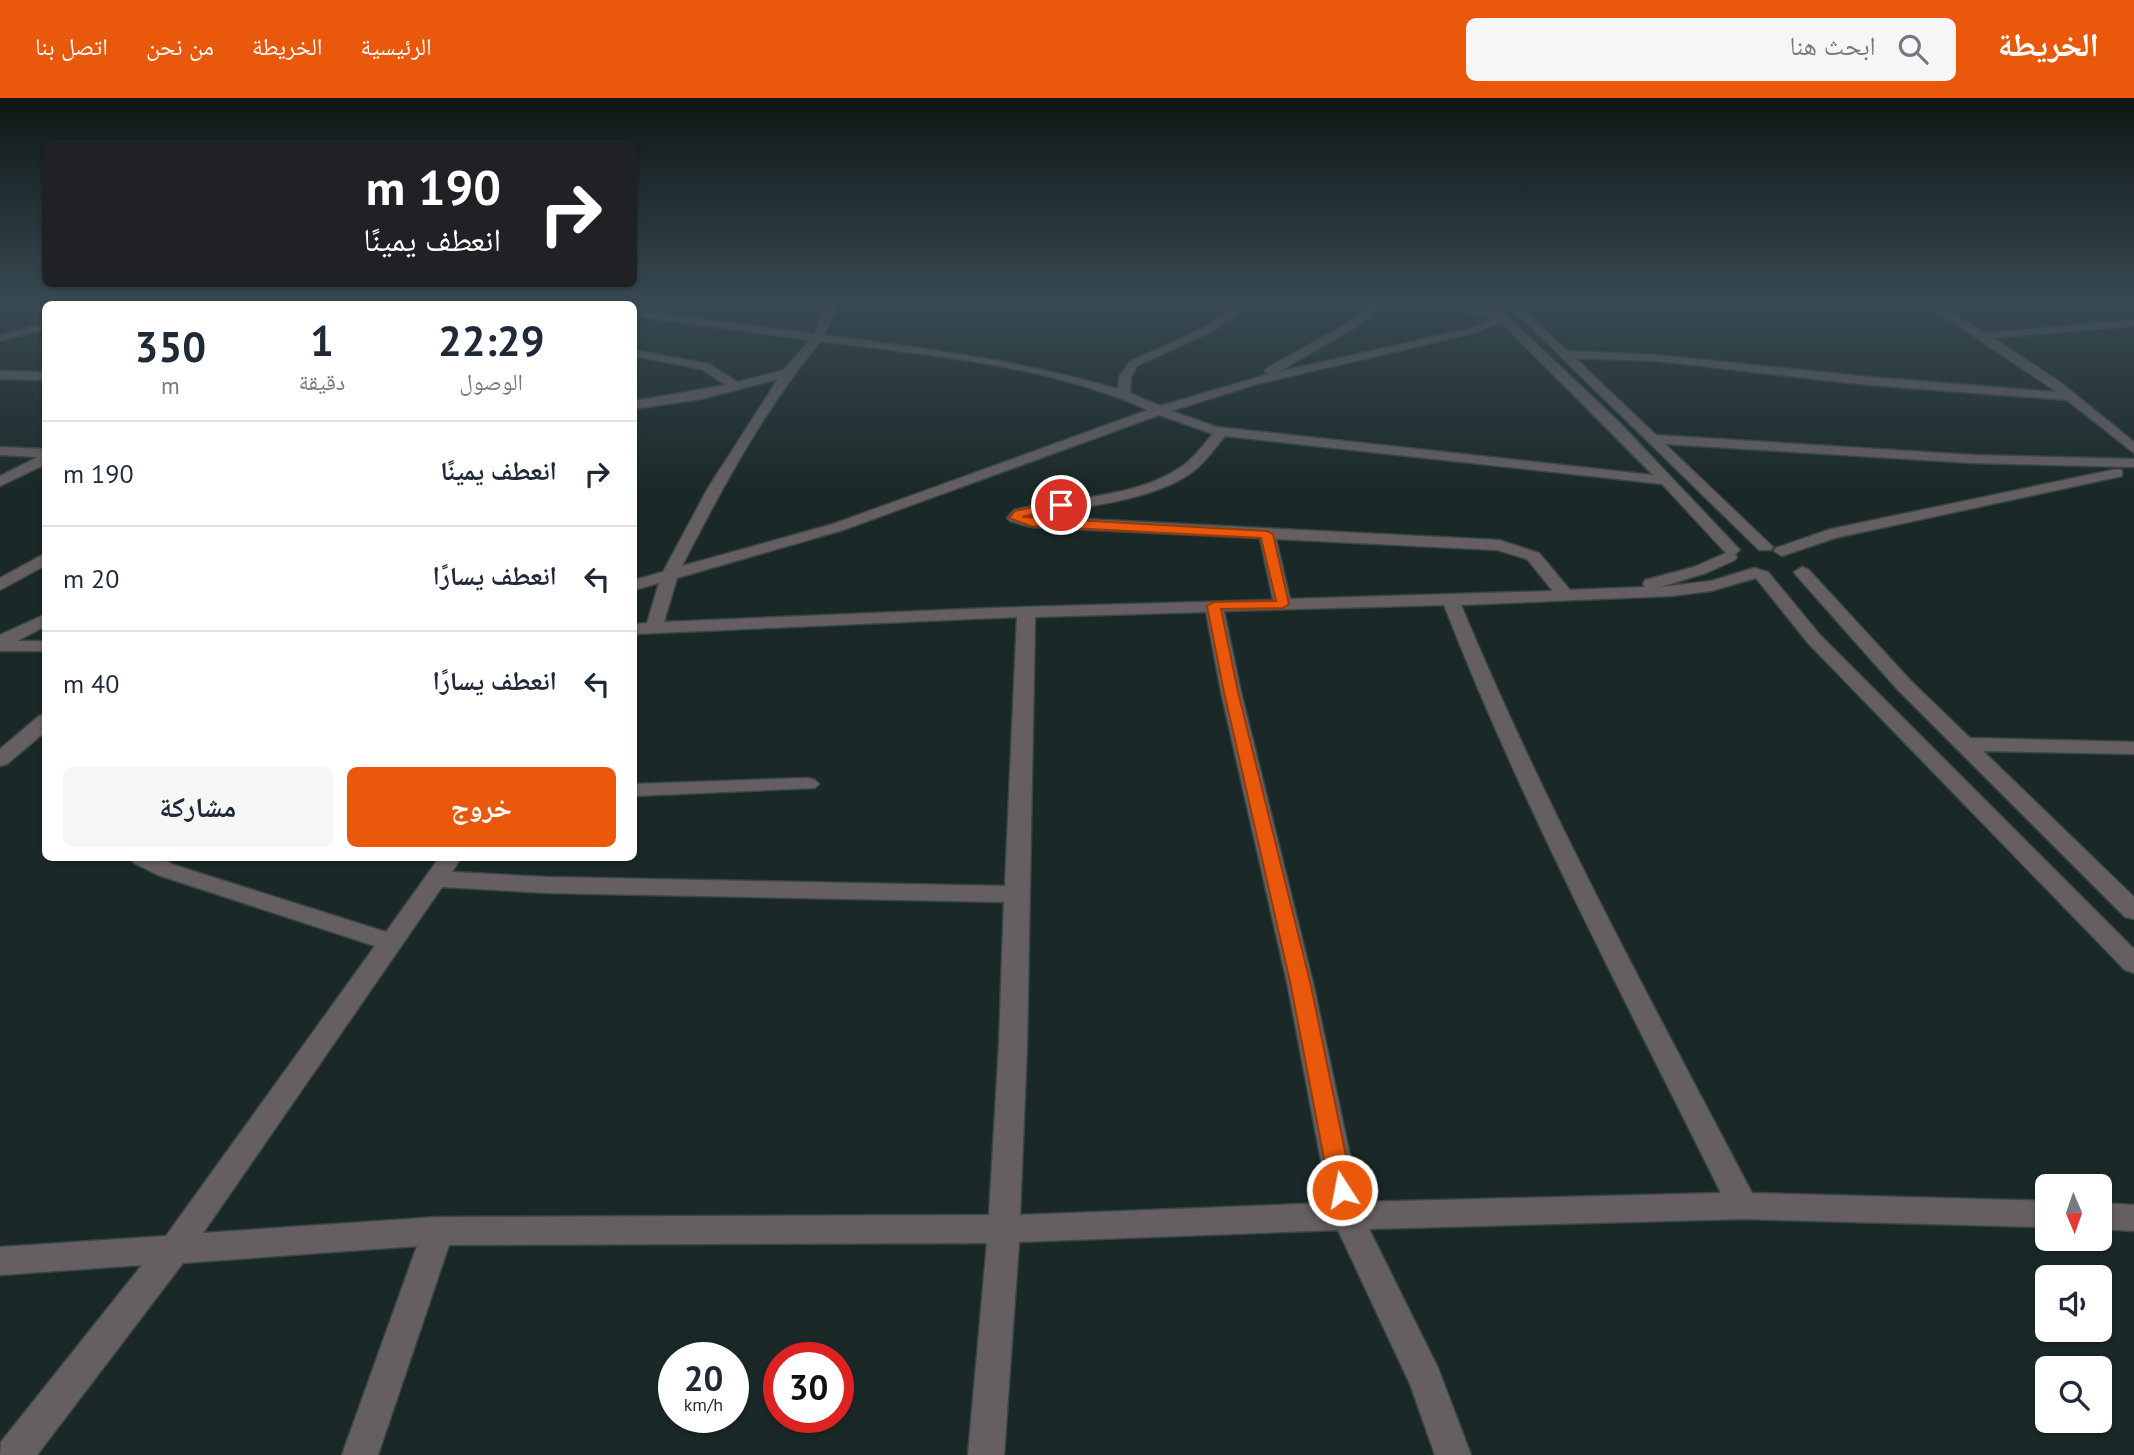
<!DOCTYPE html>
<html lang="ar">
<meta charset="utf-8">
<style>
body{margin:0;font-family:"PT Sans","Noto Naskh Arabic",sans-serif;background:#f6f6f7;color:#1f2937;direction:rtl;height:100vh;display:flex;flex-direction:column;font-size:26px;white-space:nowrap}
*{box-sizing:border-box;margin:0}
p{font-size:23px;color:#747a83}
.icon{flex:none;width:38px;height:38px;fill:none;stroke:currentColor;stroke-width:2;stroke-linecap:round;stroke-linejoin:round}
.map{position:relative;flex:1;overflow:hidden;direction:ltr}
.panel{position:absolute;left:42px;top:203px;width:595px;height:560px;display:flex;flex-direction:column;background:#fff;border-radius:10px;box-shadow:0 2px 5px #0004;direction:rtl}
.panel>*{flex:none}
.hud{position:absolute;left:42px;top:42px;width:595px;height:147px;border-radius:10px;box-shadow:0 2px 5px #0004;direction:rtl;background:#202124;color:#fff;overflow:hidden}
.needle{width:46px;rotate:178deg}
.tools{position:absolute;left:2035px;top:1076px;display:grid;gap:14px}
.tools a{display:grid;place-items:center;width:77px;height:77px;border-radius:10px;background:#fff;box-shadow:0 2px 5px #0004;font-size:35px}
.speed{position:absolute;left:658px;top:1244px;display:flex;gap:14px;font-size:35px;font-weight:700;text-align:center}
.speed>*{display:grid;place-content:center;width:91px;height:91px;border-radius:50%;background:#fff;box-shadow:0 2px 5px #0004;line-height:1}
.speed small{font-size:18px;font-weight:400}
.speed .limit{border:10px solid #d22;background:#fff;color:#111}
.pin{position:absolute;display:grid;place-items:center;width:60px;height:60px;color:#fff;margin:-30px;border:4px solid #fff;border-radius:50%;box-shadow:0 2px 7px #0007}
.me{position:absolute;width:77px;margin:-38px;rotate:349deg;stroke-linejoin:round;filter:drop-shadow(0 0 5px #0008)}
.turn{display:flex;align-items:center;gap:24px;height:147px;padding:0 21px;font-size:32px}
.turn .icon{width:91px;height:91px;stroke-width:2.5}
.turn b{display:block;font-size:49px;line-height:60px}
.eta{display:flex;justify-content:space-evenly;align-items:center;height:119px;text-align:center}
.eta b{font-size:42px;font-weight:700;line-height:49px}
.cta{display:flex;gap:14px;margin-top:auto;padding:14px 21px}
.cta a{flex:1;height:80px;border-radius:10px;background:#ea580c;color:#fff;font-size:28px;font-weight:700;line-height:80px;text-align:center}
.cta a+a{background:#f6f6f7;color:#1f2937}
ul{padding:0;list-style:none}
li{display:flex;align-items:center;gap:21px;height:105px;padding:0 21px;border-top:2px solid #e0e1e3}
li div{flex:1}
li b{display:block;font-size:26px}
li em{font-style:normal}
header{display:flex;align-items:center;gap:42px;box-sizing:border-box;height:98px;padding:0 35px;background:#ea580c;color:#fff}
header strong{font-size:33px}
nav{display:flex;gap:38px;margin-inline-start:auto;font-size:24px}
.search{width:490px;height:63px;background:#f6f6f7;display:flex;align-items:center;gap:18px;box-sizing:border-box;padding:0 24px;border-radius:10px;color:#747a83;font-size:26px}
.map>svg:first-child{display:block}
.lines{fill:none;stroke-linecap:round;stroke-linejoin:round}
.minor-casing{stroke:#384644;stroke-width:3}
.minor{fill:#665f62;fill-rule:evenodd}
.route{fill:#ea580c;stroke:#983908;stroke-width:2}
</style>
<header>
<strong>الخريطة</strong>
<div class="search"><svg class="icon" aria-label="search" viewBox="0 0 24 24"><circle cx="10" cy="10" r="6"/><path d="M15 15l6 6"/></svg>ابحث هنا</div>
<nav><a>الرئيسية</a><a>الخريطة</a><a>من نحن</a><a>اتصل بنا</a></nav>
</header>
<div class="map">
<svg width="2134" height="1357" viewBox="0 0 2134 1357">
<rect width="100%" height="100%" fill="#1a2927"/>
<g class="lines">
<defs>
<path id="minor" d="M118 204H136L133 206H116Z
M528 204H549L551 206H531Z
M829 204H839L824 237C927 251 1018 262 1118 291L1119 279 1129 264 1205 229 1228 213 1016 212 950 207 945 204 1240 207 1453 204 1449 207 1489 212 1482 204H1492L1619 324 1740 452 1735 456 1737 459 1735 462 1706 475 1660 489 1711 483 1754 470 1768 474 1820 537 2134 851V875L2125 872 1808 545 1756 480 1711 493 1671 498 1461 507C1545 709 1650 901 1752 1095L2048 1103V1129L1743 1121 1369 1131 1438 1270 1471 1357H1435L1410 1286 1338 1132 1019 1144 1004 1357H968L987 1145 449 1147 378 1357H342L417 1148 183 1165 37 1357H0L1 1344 142 1167 0 1177V1149L166 1138 375 848 158 777 134 765 131 760H160L174 767 386 834 439 760H461L452 774 548 779 1005 788 1017 519 634 536V526L647 525 659 485 634 492V482L663 474 708 390 778 281 701 301 634 311V303L726 287 701 271 634 258V252L709 266 738 284 784 272 810 242 634 218V212L814 236ZM1429 208 1495 219 1468 231 1278 274 1356 229 1376 212ZM1363 212 1348 225 1267 270 1265 273 1269 276 1160 308 1130 295 1131 279 1137 268 1213 233 1242 213ZM1501 224 1653 377 1217 329 1171 313 1257 286 1475 235ZM821 243C931 258 1045 266 1148 312L833 426 682 468C722 390 764 311 821 243ZM1159 317 1213 336C1202 348 1192 363 1178 371 1131 401 1066 399 1014 412L1007 420 1010 423 1031 429 1260 440 1273 502 992 510 664 524 677 480 843 432ZM1225 338 1662 386 1726 455 1694 469 1645 482 1643 486 1645 489 1570 492 1539 455 1499 442 1026 418C1075 410 1147 404 1188 377 1203 368 1214 351 1225 338ZM1276 441 1497 452 1527 461 1553 493 1290 501ZM1444 507C1523 710 1625 901 1721 1095L1360 1104 1314 889 1241 594 1224 513ZM1206 514 1221 594 1288 889 1329 1105 1020 1117 1027 946 1035 519ZM442 789 548 795 1004 804 999 946 989 1117 438 1119 203 1135Z
M1505 204H1560L1555 207 1523 211 1567 253 1657 257 1869 279 2057 294 1936 213 1893 204H1936L1984 235 2134 222V228L1993 240 2060 284 2134 344V355L2067 302 1869 287 1657 263 1575 260 1656 337 1973 357 2134 361V369L1973 365 1665 346 1773 449 1771 452H1759Z
M46 225V231L0 243V237Z
M0 273 46 274V282L0 281Z
M0 349 46 351V366L0 388V378L38 359 0 357Z
M2117 371 2122 372V378L1835 440 1782 458 1774 453 1776 450 1831 431Z
M46 455V467L0 492V480Z
M1802 469 1808 471 1911 583 1970 640 2134 644V656L1983 653 2134 799V821L2125 819 1897 591 1796 477 1794 474Z
M46 516V528L17 543H46V553H0V537Z
M46 616V633L7 666 0 668V651L39 618Z
M808 680 815 682 819 686 815 690 634 698V686Z
M2100 1105 2134 1107V1133L2100 1131Z"/>
</defs>
<use href="#minor" class="minor-casing"/>
<use href="#minor" class="minor"/>
</g>
<linearGradient id="sky" x2="0" y2="1"><stop stop-color="#0e1715"/><stop offset="0.52" stop-color="#384952"/><stop offset="1" stop-color="#384952" stop-opacity="0"/></linearGradient>
<rect width="2134" height="394" fill="url(#sky)"/>
<path class="route" d="M1061 403 1065 404V409L1022 419 1267 433 1273 436 1289 506 1283 510 1221 511 1238 594 1311 888 1353 1092 1350 1099 1342 1102 1334 1099 1330 1092 1291 888 1224 594 1207 508 1214 504 1276 503 1261 440 1031 428 1009 420 1015 413Z"/>
</svg>
<div class="tools">
<a><svg class="needle" viewBox="-14 -14 28 28"><path d="M0-13l5 13h-10z" fill="#e53935"/><path d="M0 13l5-13h-10z" fill="#747a83"/></svg></a>
<a><svg class="icon" aria-label="sound" viewBox="0 0 24 24"><path d="M4 9h4l5-4v14l-5-4H4zM17 9q2 3 0 6"/></svg></a>
<a><svg class="icon" aria-label="search" viewBox="0 0 24 24"><circle cx="10" cy="10" r="6"/><path d="M15 15l6 6"/></svg></a>
</div>
<div class="speed"><div>20<small>km/h</small></div><div class="limit">30</div></div>
<div class="pin" style="left:1061px;top:407px;background:#d93025"><svg class="icon" aria-label="arrive" viewBox="0 0 24 24"><path d="M6 21V4h12l-3 4 3 4H6"/></svg></div>
<svg class="me" style="left:1342px;top:1092px" viewBox="-20 -20 40 40"><circle r="17" fill="#ea580c" stroke="#fff" stroke-width="3"/><path d="M0-11L8 9 0 5-8 9z" fill="#fff"/></svg>
<div class="hud">
<div class="turn"><svg class="icon" aria-label="right" viewBox="0 0 24 24"><path d="M7 20v-9h11M14 6l5 5-5 5"/></svg><div><b>190 m</b>انعطف يمينًا</div></div>
</div>
<section class="panel">
<div class="eta">
<div><b>22:29</b><p>الوصول</p></div>
<div><b>1</b><p>دقيقة</p></div>
<div><b>350</b><p>m</p></div>
</div>
<ul>
<li><svg class="icon" aria-label="right" viewBox="0 0 24 24"><path d="M7 20v-9h11M14 6l5 5-5 5"/></svg><div><b>انعطف يمينًا</b></div><em>190 m</em></li>
<li><svg class="icon" aria-label="left" viewBox="0 0 24 24"><path d="M17 20v-9H6M10 6l-5 5 5 5"/></svg><div><b>انعطف يسارًا</b></div><em>20 m</em></li>
<li><svg class="icon" aria-label="left" viewBox="0 0 24 24"><path d="M17 20v-9H6M10 6l-5 5 5 5"/></svg><div><b>انعطف يسارًا</b></div><em>40 m</em></li>
</ul>
<div class="cta"><a>خروج</a><a>مشاركة</a></div>
</section>
</div>
